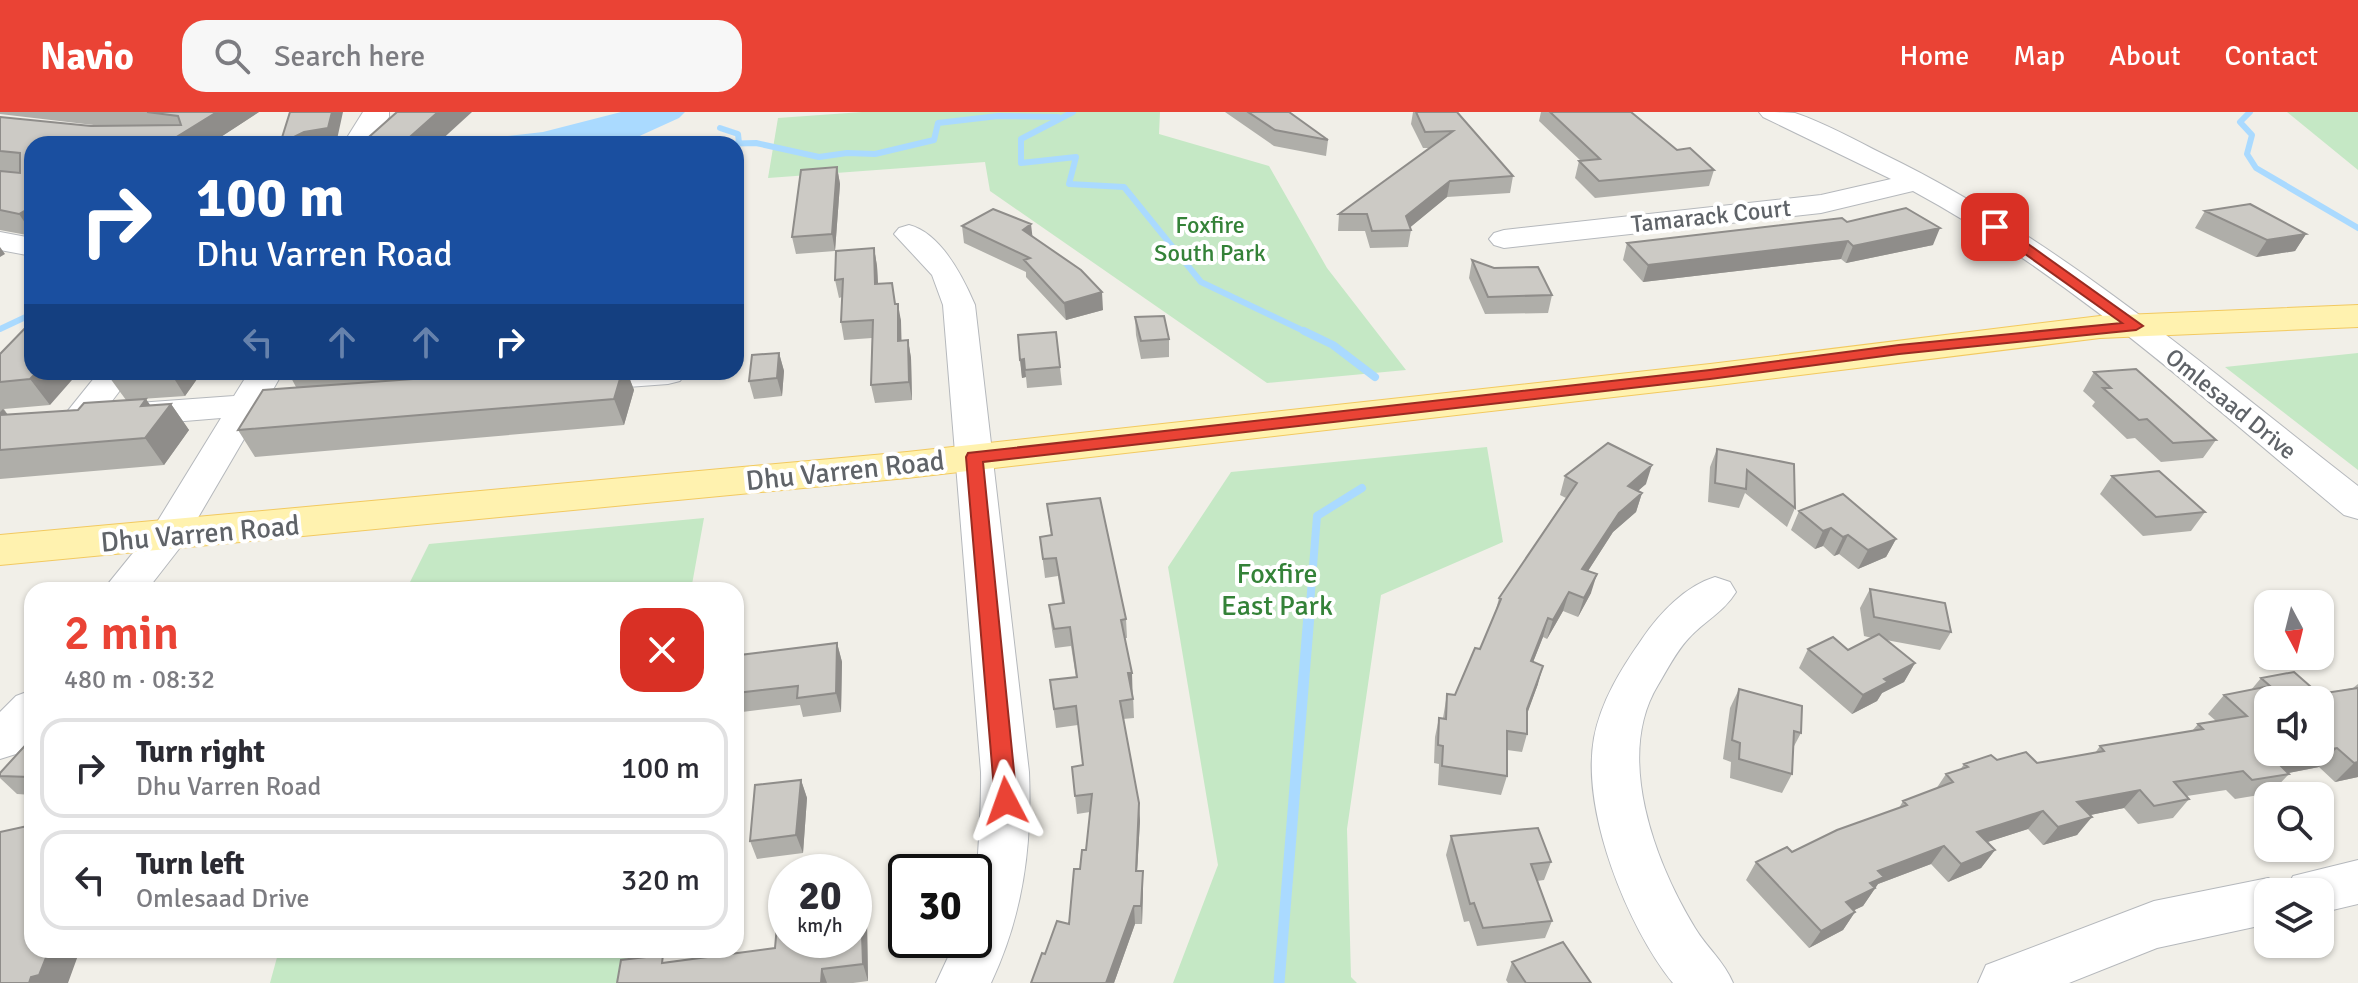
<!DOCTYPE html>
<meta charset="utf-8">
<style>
body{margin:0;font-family:Signika,sans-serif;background:#f7f7f7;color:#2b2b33;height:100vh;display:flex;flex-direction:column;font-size:30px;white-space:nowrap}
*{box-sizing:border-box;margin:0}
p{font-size:26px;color:#7c7c81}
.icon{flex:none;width:44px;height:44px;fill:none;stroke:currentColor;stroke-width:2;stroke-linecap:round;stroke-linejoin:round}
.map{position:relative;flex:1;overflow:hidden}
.sheet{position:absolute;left:24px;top:470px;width:720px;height:376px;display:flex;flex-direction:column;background:#fff;border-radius:24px;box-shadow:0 2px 6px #0004}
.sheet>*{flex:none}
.guide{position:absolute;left:24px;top:24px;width:720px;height:244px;border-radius:24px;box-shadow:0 2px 6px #0004;background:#1a4fa0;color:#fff;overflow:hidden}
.needle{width:52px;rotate:173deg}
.tools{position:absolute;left:2254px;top:478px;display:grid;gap:16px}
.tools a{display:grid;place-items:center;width:80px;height:80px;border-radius:16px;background:#fff;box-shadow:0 2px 6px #0004;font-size:40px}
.speed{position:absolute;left:768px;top:742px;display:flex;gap:16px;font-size:40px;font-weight:700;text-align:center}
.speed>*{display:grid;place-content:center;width:104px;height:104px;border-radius:50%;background:#fff;box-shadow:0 2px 6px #0004;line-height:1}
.speed small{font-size:20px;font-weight:400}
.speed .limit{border:4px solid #111;border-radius:12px;background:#fff;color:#111}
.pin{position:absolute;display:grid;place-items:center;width:68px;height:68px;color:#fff;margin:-34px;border-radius:16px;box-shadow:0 4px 12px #0006}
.me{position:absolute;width:88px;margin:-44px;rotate:356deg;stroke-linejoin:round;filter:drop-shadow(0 0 6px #0008)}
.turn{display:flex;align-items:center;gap:28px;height:168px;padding:0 40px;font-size:36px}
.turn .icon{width:104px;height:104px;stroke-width:2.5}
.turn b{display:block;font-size:56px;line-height:68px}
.lanes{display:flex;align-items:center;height:76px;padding:0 40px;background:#0003;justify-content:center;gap:40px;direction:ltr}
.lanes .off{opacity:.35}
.round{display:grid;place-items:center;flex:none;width:84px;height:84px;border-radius:24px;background:#f7f7f7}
.overview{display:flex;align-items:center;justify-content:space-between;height:136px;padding:0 40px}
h1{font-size:48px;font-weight:600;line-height:60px;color:#ea4335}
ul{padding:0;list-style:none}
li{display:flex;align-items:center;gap:24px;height:100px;margin:0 16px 12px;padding:0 24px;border:4px solid #e1e1e2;border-radius:24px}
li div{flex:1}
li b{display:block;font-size:30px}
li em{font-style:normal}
header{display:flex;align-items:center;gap:48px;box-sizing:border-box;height:112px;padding:0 40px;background:#ea4335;color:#fff}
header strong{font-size:38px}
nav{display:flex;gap:44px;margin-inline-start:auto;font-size:28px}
.search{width:560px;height:72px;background:#f7f7f7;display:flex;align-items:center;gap:20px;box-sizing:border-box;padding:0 28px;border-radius:24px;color:#7c7c81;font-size:30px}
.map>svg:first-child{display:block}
.green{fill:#c5e8c5}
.water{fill:#aadaff}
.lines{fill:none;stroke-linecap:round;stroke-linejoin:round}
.stream-far2{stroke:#aadaff;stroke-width:6}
.stream-far1{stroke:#aadaff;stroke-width:8}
.stream{stroke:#aadaff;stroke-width:11}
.minor-casing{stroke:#b5b8bc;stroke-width:2}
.major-casing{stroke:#f2c960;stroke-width:2}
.minor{fill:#fff;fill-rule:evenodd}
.major{fill:#fff2af;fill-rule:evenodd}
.wall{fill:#afaea9}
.shaded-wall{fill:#8f8d8a}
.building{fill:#cccac5;stroke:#8f8d8a;stroke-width:2}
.route{fill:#ea4335;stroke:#982c22;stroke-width:2}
.labels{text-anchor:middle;stroke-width:8;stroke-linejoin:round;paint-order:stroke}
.far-street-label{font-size:24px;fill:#5f6368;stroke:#fff}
.far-park-label{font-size:24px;fill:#348238;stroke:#fff}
.street-label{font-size:28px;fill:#5f6368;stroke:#fff}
.park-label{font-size:28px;fill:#348238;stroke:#fff}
</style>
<header>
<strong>Navio</strong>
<div class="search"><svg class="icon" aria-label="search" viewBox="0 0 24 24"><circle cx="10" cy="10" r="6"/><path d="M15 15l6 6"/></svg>Search here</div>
<nav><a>Home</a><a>Map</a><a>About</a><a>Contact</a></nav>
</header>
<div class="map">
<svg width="2358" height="871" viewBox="0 0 2358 871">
<rect width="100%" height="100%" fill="#f1efe8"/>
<path class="green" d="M862 0H1160L1159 22 1269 54 1327 156 1406 258 1267 271 990 79 985 50 768 66 778 6Z
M2287 0H2358V58Z
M2358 241V358L2225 255Z
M1487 335 1503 430 1381 483 1347 717 1351 865 1357 871H1173L1218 753 1168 455 1231 360Z
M704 406 691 478H406L429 432Z
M279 838H628L622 871H270Z"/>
<path class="water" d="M621 0H685L679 6 622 32H474L490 26 543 20Z"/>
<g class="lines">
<path class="stream-far2" d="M1073 0 1021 27V51L1076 45 1069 72 1124 75 1201 170 1308 221
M2250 0 2240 10 2252 23 2247 42 2256 56 2358 116
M720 16 738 22 739 31
M720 32 756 31 819 45 847 41 875 42 934 28 938 11 998 4 1058 5
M0 217 32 202"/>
<path class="stream-far1" d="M1304 219 1333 233 1375 265
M1309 505 1317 404 1362 376"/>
<path class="stream" d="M1279 871 1309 503"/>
<defs>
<path id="minor" d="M363 0H389V5L369 32H343Z
M1759 0C1770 0 1785 0 1795 1 1825 11 1855 28 1883 42 2059 127 2205 255 2358 374V407L2344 403C2206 289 2072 165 1913 79L1821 101 1504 136 1494 133 1489 127 1494 121 1504 118 1821 83 1891 67 1763 5Z
M909 113C941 121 963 165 975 193L1029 660C1032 735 1023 803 991 871H936L956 828H974C974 772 982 716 981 660L943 193 932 163 894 122 899 116Z
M0 120 32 126V144L0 138Z
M99 260H134L93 314 80 317 67 314 62 306Z
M249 260H283L271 281 307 278 319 282 325 289 319 296 258 303 182 433 147 478H103L154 415 221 306 124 314 111 311 106 303 111 295 124 292 234 284Z
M569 260H684L685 262 680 269 668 272 574 279 562 276 557 269 562 262Z
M1715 465 1730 470 1736 480C1724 500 1703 510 1688 527 1676 540 1667 558 1658 573 1614 645 1656 752 1695 816 1707 836 1724 849 1733 871H1673C1627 814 1581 699 1594 626 1601 589 1621 557 1642 527 1659 502 1685 474 1715 465Z
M32 578V625L16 642 0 647V600L16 584Z
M2358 748V792L2320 801V780H2268V812L2157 836 2069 871H1978L1986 853 2154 789 2268 766 2287 775 2293 764Z"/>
<path id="major" d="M2358 193V215L2100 226 1710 274 907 366 0 453V423L907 340 1710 252 2100 204Z"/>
</defs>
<use href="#minor" class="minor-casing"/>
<use href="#major" class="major-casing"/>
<use href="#minor" class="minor"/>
<use href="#major" class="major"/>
</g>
<path class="wall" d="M0 0H259L210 32H32V124L0 118V5L91 14H102L0 2Z
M1225 0H1289L1328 28 1326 44 1274 34Z
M1413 0H1457L1513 64 1510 81 1447 85 1410 115 1411 118 1408 135 1370 136 1365 119H1338L1339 102 1430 36H1423L1411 12Z
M1541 0H1631L1677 38 1714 58 1709 74 1595 86 1575 66 1579 49H1581L1539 9Z
M837 55 840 72 835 139 796 142 792 125Z
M2205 99 2306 122 2295 139 2256 145 2195 116Z
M1847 110 1933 133 1846 151 1841 147 1643 170 1623 148 1627 131Z
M962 114 1032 124 1103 198 1066 208 1026 165V160L964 131Z
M874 136 877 154 878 172 896 192 901 209V229L908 228 911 246 912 288 875 291 871 273 872 226 844 228 841 210 842 185 839 186 835 168Z
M1472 148 1552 183 1548 201 1485 202 1469 166Z
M1135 205 1169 227V245L1141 247 1136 223Z
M32 209 50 293 4 297 8 303 171 292 189 318 164 353 0 367V242Z
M1018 223 1060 255 1062 273 1027 276 1026 265 1022 266Z
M779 241 784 259 782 284 754 287 749 269Z
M109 260H202L185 284 126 288 107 262Z
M288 260H627L634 278 624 313 255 345 238 318 296 275Z
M2094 260 2216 328 2203 346 2161 350 2135 326 2127 327 2092 294 2095 290 2083 279Z
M1717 337 1794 352 1795 396 1787 415 1745 381 1739 396 1708 390 1710 355Z
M1565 364 1646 372 1637 379 1642 381 1636 400 1613 420 1588 459 1591 481 1578 505 1563 499 1547 527 1543 525 1533 550 1538 572 1527 601V622L1522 640 1507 638V664L1501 683 1438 673 1439 652 1434 651 1435 625 1439 606H1443L1447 582 1455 583 1480 537 1495 502 1499 486 1566 386 1560 383Z
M2112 364 2205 400 2191 419 2143 424 2100 382Z
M1047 392 1126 507 1127 526H1125L1132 561 1134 606 1123 607 1140 709 1137 759 1143 777 1142 812H1135L1114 871H1031L1045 842 1069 812 1080 757 1086 738 1090 700 1077 702 1072 655 1083 653 1078 613 1056 616 1050 568 1076 565 1071 534 1055 536 1051 512 1049 493 1062 491 1058 464 1045 466 1040 425 1051 423Z
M1799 399 1896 427 1886 445 1858 457 1839 442 1834 444 1823 434 1815 437 1791 418Z
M1870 477 1951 520 1940 538 1886 528 1915 551 1904 570 1882 581 1877 589 1852 602 1799 556 1808 537 1848 538 1872 526 1864 524 1860 496Z
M837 531 842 550 841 600 803 605 800 593 742 600 736 583V577Z
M2261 566 2319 582 2353 576 2358 572V665L2335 670 2319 655 2288 661 2289 662 2271 681 2235 687 2226 678 2187 684 2189 687 2173 706 2138 712 2124 696 2090 703 2077 723 2043 733 2028 717 1987 730 1995 738 1981 756 1948 770 1931 752 1878 772 1863 794 1854 798 1855 800 1843 818 1809 836 1746 768 1756 750 1792 740 1899 696 1903 689 1936 677 1946 662 1960 658 1964 652 1997 648 2037 651 2095 641 2100 634 2192 619 2198 612 2216 609 2208 602 2224 583 2251 578Z
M1739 577 1801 621 1793 636 1792 662 1782 681 1730 666 1731 650 1723 647 1730 596Z
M32 626V683L17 682 0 666V661Z
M801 668 807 686 803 741 757 747 750 729Z
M1451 724 1551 750 1544 768 1537 769 1552 809 1545 826 1477 834 1469 809 1464 810 1446 743Z
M867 810 868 869 853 871H617L667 850 775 836Z
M1512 850 1591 871H1508L1506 868Z"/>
<path class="shaded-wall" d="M217 0H259L210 32 175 26Z
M332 0H343L336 32H282L304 20Z
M438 0H472L437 32H402Z
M837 55 840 72 835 139 832 122Z
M1450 69 1447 85 1407 118 1406 104Z
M28 97 32 103V121L19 102Z
M1031 112 1033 129 1023 118Z
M1940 116 1933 133 1846 151 1853 134Z
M2306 122 2295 139 2256 145 2267 128Z
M1848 129 1841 147 1643 170 1648 153Z
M0 135 5 142 0 145Z
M874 136 877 154 879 190 875 172Z
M1102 180 1103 198 1066 208 1064 191Z
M898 192 901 209 902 247 898 229Z
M908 228 911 246 912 288 909 270Z
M779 241 784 259 782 284 777 266Z
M1024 247 1026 265 1022 266 1020 248Z
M37 260H79L50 293 30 267Z
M170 260H202L185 284Z
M622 260H627L634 278 624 313 614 287Z
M146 287 160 307 171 292 189 318 164 353 145 326 141 294Z
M3 297 24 323 0 308V300Z
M1652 353 1646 372 1622 393 1628 374Z
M1642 381 1636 400 1613 420 1577 476 1582 457 1619 401Z
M1831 416 1823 434 1815 437 1823 419Z
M1848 423 1839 442 1834 444 1843 425Z
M1896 427 1886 445 1858 457 1868 438Z
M1597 462 1591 481 1578 505 1584 486Z
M1569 480 1563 499 1547 527 1553 508Z
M1548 506 1543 525 1526 568 1531 549Z
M837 531 842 550 841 600 836 581Z
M1915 551 1904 570 1882 581 1877 589 1852 602 1863 583 1884 567Z
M1543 554 1538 572 1522 616 1527 597Z
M1128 561H1132V580H1129Z
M2337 636 2319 655 2258 667 2276 649Z
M2358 650V665L2335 670 2354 651Z
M801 668 807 686 803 741 796 723Z
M2140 678 2124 696 2062 709 2077 690Z
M1139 691 1140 709 1136 777V759Z
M2043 699 2028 717 1963 738 1977 720Z
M2092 705 2077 723 2043 733 2058 715Z
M1944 734 1931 752 1878 772 1863 794 1834 808 1846 790 1878 759Z
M1995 738 1981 756 1948 770 1961 752Z
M1143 759V777L1142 812 1141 794Z
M861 792 867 810 868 869 863 852Z
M1134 794 1135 812 1114 871H1106Z
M1855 800 1843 818 1809 836 1821 819Z
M49 838H80L68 871H29L31 865Z
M822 857 827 871H821Z"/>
<path class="building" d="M147 0H217L175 26 209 32H32V97H28L19 102 0 98V59L20 61V41L0 39V5L91 14 181 13 178 4Z
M290 0H332L328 16 304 20 280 32Z
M397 0H438L402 32H361Z
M1248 0H1289L1328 28 1275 18Z
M1416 0H1457L1513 64 1450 69 1406 104 1411 118 1372 119 1367 102H1339L1453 19 1425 20Z
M1550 0H1631L1677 38 1690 36 1714 58 1599 69 1579 49 1600 47Z
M837 55 832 122 792 125 801 58Z
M2250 92 2306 122 2267 128 2205 99Z
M1906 96 1940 116 1853 134 1848 129 1648 153 1627 131 1842 106 1847 110Z
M993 97 1031 112 1023 118 1081 158 1102 180 1064 191 1024 148 1030 146 962 114Z
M874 136 875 172 892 171 895 192H898V229L908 228 909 270 871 273 873 208 841 210 843 167 835 168 836 139Z
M1472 148 1494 156 1538 155 1552 183 1488 185Z
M1164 204 1169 227 1141 229 1135 205Z
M32 209V260H37L30 267 0 270V242Z
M1056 220 1060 255 1025 258 1024 247 1020 248 1018 223Z
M779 241 777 266 749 269 752 243Z
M2136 257 2216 328 2173 331 2147 307 2139 308 2103 276H2111L2094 260Z
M508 260H622L614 287 238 318 263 278Z
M146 287 141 294 171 292 145 326 0 338V303L78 298 84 291Z
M1608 331 1652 353 1628 374 1642 381 1619 401 1582 457 1597 462 1584 486 1569 480 1553 508 1548 506 1531 549 1543 554 1527 597V622L1507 619V664L1442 654 1443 634 1438 633 1439 606 1446 607 1447 582 1455 583 1475 536 1480 537 1501 487 1499 486 1577 371 1565 364Z
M1717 337 1794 352 1795 396 1747 358 1746 377 1715 371Z
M2159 359 2205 400 2156 405 2112 364Z
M1843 382 1896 427 1868 438 1848 423 1843 425 1831 416 1823 419 1799 399Z
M1100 386 1126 507 1121 508 1132 561H1128L1133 587 1120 589 1139 691 1136 759H1143L1141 794H1134L1106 871H1031L1042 841 1045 842 1057 809 1069 812 1074 757H1080L1082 738H1086L1092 682 1075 684 1072 655 1083 653 1076 594 1054 597 1050 568 1077 565 1070 515 1054 517 1049 493 1064 491 1056 446 1043 447 1040 425 1052 423 1047 392Z
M1870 477 1945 491 1951 520 1874 505Z
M1879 522 1915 551 1884 567 1888 570 1863 583 1808 537 1833 525 1848 538Z
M837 531 836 581 797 586 798 574 736 581 740 543Z
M2294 560 2319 582 2358 576V650L2354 651 2337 636 2320 639V588H2268V640H2317L2276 649 2289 662 2252 668 2243 659 2174 670 2189 687 2154 694 2140 678 2077 690 2092 705 2058 715 2043 699 1977 720 1995 738 1961 752 1944 734 1878 759 1884 765 1870 771 1875 776 1846 790 1855 800 1821 819 1756 750 1787 735 1792 740 1837 718 1907 693 1903 689 1953 670 1946 662 1968 655 1964 652 1991 643 1997 648 2026 640 2037 651 2104 639 2100 634 2203 617 2198 612 2247 604 2224 583 2270 574 2261 566Z
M1739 577 1802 594 1801 621 1794 619 1792 662 1739 647 1740 631 1732 628Z
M32 626V669H27L29 665 0 664V661Z
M801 668 796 723 750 729 755 673Z
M32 713V838H49L39 863 31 865 29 871H0V720Z
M1538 716 1551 750 1531 752 1552 809 1483 816 1474 791 1470 792 1451 724Z
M861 792 863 852 822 857 821 871H617L621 848 663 843 662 851 775 836 778 802H786V828H854V793Z
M1563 830 1591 871H1526L1512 850Z"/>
<path class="route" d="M1990 112H2000L2143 214 2136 218 1899 242 1710 267 983 350 1017 689 1014 696 1006 699 999 696 995 689 966 345 968 341 1710 258 1899 233 2122 211 1990 117Z"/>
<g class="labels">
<g class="far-street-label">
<text transform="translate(1711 104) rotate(-6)" y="8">Tamarack Court</text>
<text transform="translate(2231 292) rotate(39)" y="8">Omlesaad Drive</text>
</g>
<g class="far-park-label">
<text x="1210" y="121">Foxfire<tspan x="1210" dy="28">South Park</tspan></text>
</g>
<g class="street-label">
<text transform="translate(845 358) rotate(-6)" y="10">Dhu Varren Road</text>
<text transform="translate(200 421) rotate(-5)" y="10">Dhu Varren Road</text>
</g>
<g class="park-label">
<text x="1277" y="471">Foxfire<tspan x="1277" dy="32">East Park</tspan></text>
</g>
</g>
</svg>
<div class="tools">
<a><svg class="needle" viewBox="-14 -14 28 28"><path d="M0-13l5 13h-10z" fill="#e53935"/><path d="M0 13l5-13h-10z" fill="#7c7c81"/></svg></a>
<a><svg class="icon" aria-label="sound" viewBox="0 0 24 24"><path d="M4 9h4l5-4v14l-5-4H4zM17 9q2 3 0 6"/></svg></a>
<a><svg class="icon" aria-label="search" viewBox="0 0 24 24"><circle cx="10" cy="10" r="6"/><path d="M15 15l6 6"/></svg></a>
<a><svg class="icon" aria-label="layers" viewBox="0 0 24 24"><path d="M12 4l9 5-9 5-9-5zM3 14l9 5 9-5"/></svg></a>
</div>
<div class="speed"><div>20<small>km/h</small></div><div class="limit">30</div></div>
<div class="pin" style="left:1995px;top:115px;background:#d93025"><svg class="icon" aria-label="arrive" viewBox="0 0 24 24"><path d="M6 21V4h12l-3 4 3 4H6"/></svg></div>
<svg class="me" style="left:1006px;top:689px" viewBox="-20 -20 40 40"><path d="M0-17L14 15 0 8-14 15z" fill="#ea4335" stroke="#fff" stroke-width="4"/></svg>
<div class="guide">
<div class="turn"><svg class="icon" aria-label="right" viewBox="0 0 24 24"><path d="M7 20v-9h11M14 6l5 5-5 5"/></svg><div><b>100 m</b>Dhu Varren Road</div></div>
<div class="lanes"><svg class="icon off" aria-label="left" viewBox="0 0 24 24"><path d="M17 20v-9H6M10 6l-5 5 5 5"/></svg><svg class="icon off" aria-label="ahead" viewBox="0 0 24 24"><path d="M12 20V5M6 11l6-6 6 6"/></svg><svg class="icon off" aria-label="ahead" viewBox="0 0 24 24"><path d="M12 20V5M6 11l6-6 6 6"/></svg><svg class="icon" aria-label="right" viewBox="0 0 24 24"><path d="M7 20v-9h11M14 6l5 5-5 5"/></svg></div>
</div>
<section class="sheet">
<div class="overview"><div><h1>2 min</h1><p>480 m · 08:32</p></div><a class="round" style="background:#d93025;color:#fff"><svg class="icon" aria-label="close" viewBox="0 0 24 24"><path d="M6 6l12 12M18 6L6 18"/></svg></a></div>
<ul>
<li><svg class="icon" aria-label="right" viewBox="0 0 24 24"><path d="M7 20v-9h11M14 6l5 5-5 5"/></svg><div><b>Turn right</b><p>Dhu Varren Road</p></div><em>100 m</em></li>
<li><svg class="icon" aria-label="left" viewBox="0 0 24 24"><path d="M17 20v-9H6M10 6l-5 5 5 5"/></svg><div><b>Turn left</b><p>Omlesaad Drive</p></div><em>320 m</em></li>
</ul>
</section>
</div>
